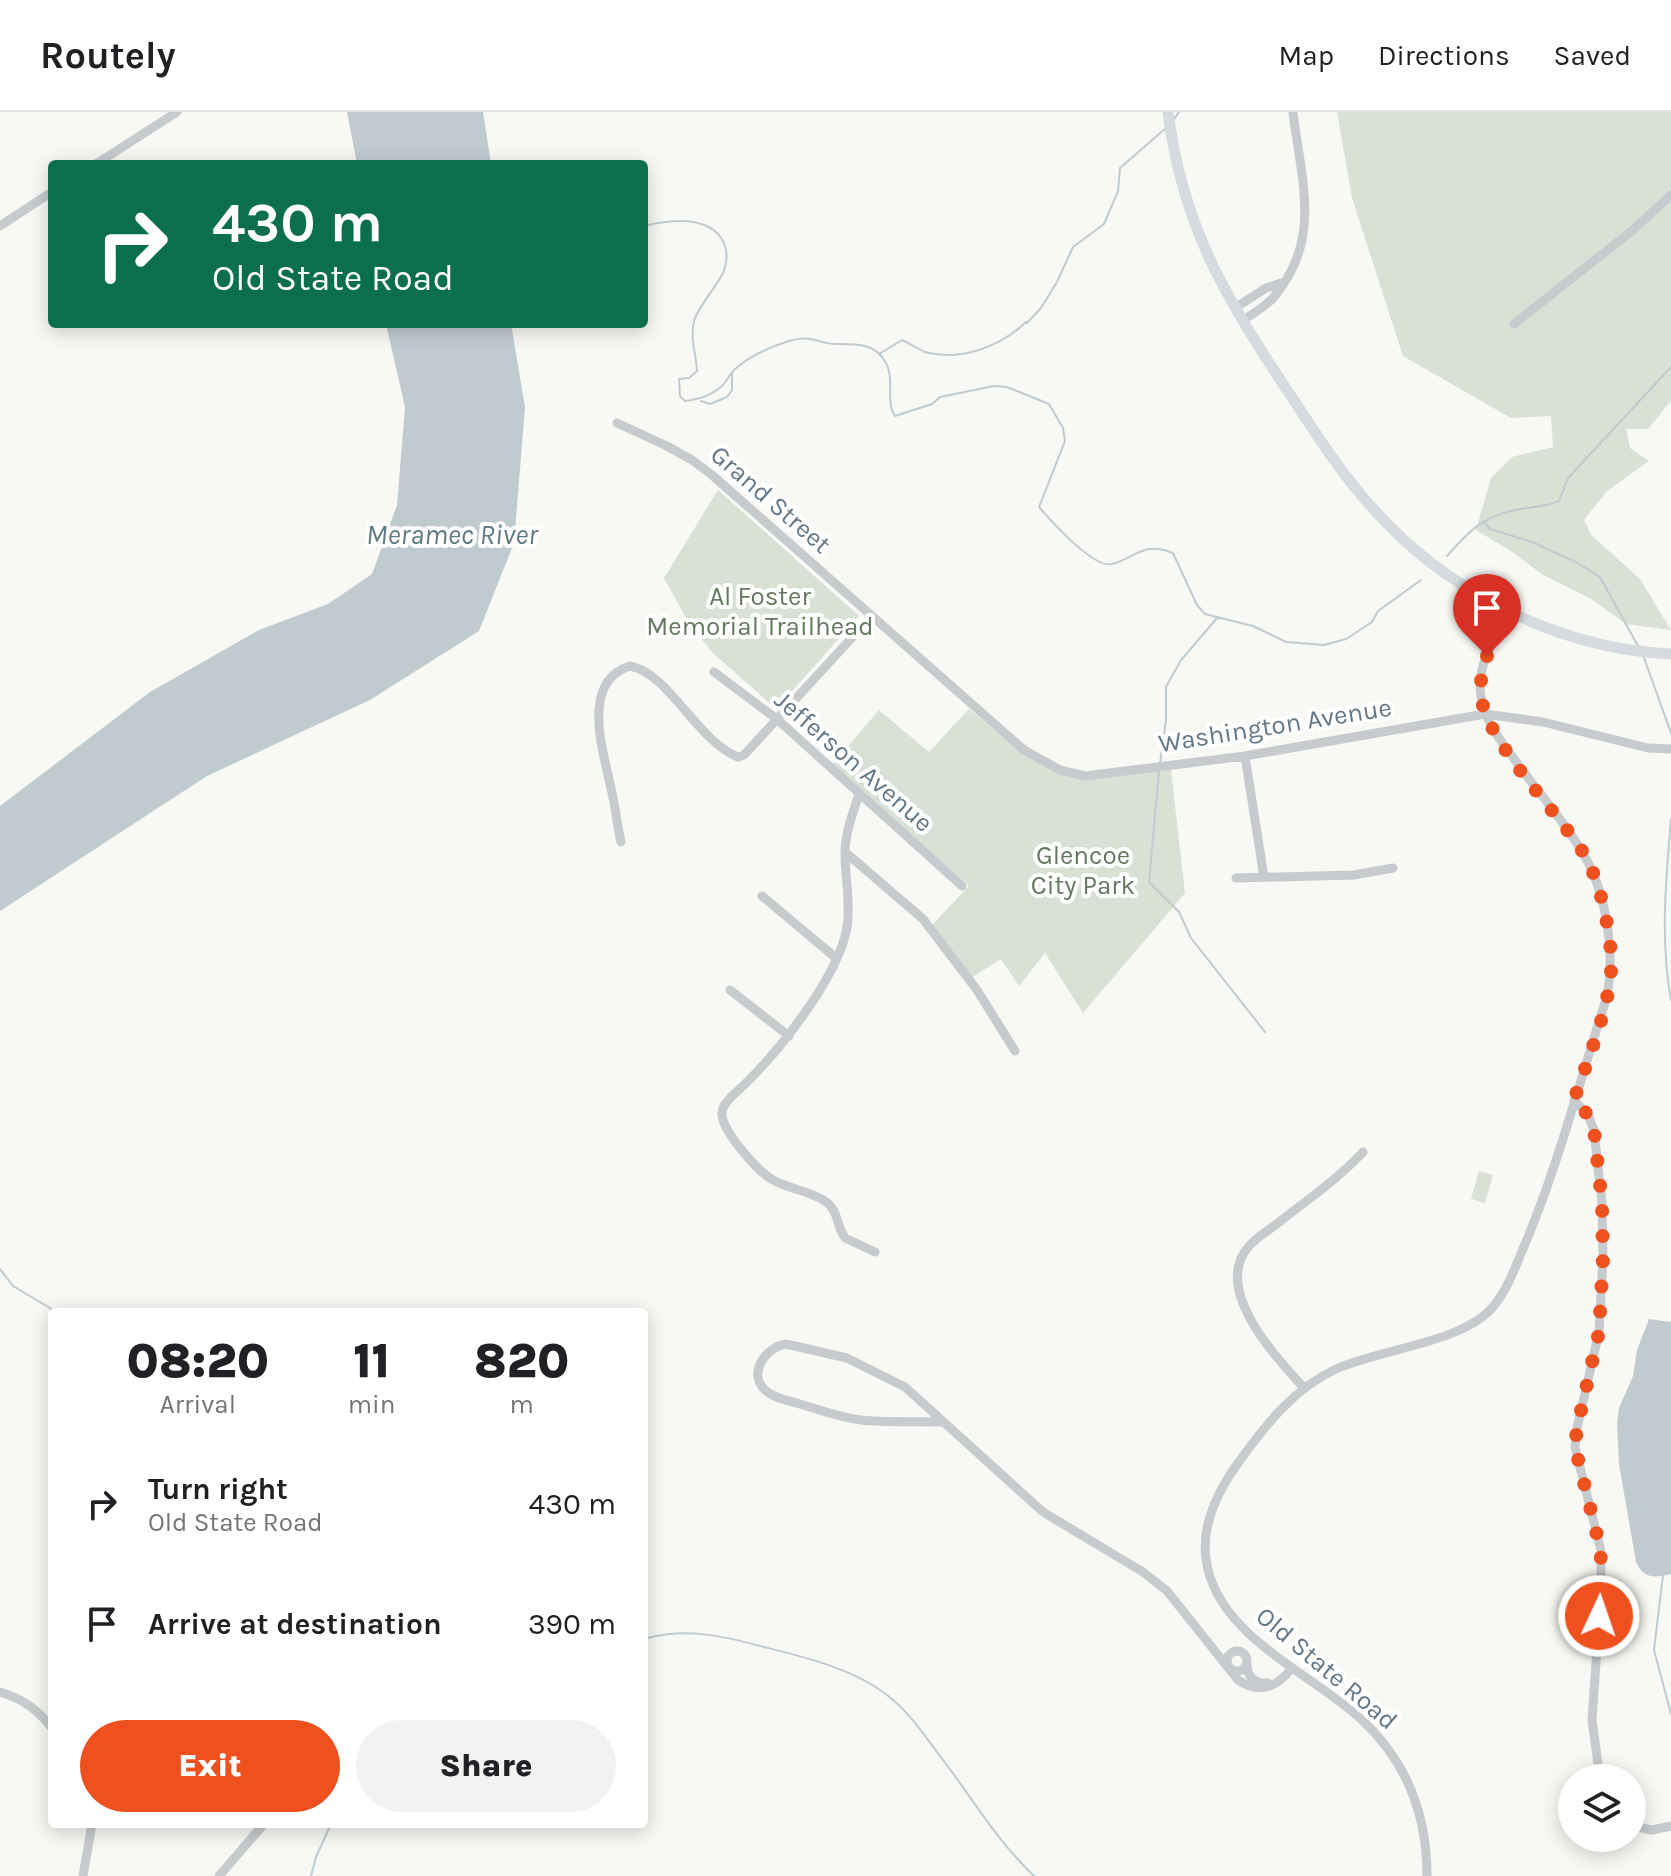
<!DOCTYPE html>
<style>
body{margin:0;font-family:Karla,sans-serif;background:#f2f2f2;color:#202124;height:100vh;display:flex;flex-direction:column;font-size:30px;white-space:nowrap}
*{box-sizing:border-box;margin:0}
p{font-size:26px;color:#757577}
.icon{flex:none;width:44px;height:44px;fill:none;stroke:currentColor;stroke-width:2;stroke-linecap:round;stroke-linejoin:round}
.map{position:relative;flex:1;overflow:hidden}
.details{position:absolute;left:48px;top:1196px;width:600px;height:520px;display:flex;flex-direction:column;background:#fff;border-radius:8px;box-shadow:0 4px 20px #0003}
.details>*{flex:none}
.banner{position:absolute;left:48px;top:48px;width:600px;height:168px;border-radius:8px;box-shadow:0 4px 20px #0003;background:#0b6e4f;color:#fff;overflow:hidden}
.fabs{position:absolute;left:1558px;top:1652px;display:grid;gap:16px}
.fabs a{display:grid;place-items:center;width:88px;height:88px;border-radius:50%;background:#fff;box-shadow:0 4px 20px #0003;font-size:40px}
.pin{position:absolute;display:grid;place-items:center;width:68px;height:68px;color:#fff;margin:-82px -34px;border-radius:50% 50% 50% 0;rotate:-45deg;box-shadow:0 0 8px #0007}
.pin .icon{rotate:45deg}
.me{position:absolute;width:88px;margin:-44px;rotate:3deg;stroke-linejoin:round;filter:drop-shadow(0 0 6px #0008)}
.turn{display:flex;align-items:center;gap:28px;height:168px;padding:0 32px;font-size:36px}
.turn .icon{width:104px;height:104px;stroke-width:2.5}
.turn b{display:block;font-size:56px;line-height:68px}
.eta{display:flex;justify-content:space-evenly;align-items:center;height:136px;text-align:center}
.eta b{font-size:48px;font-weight:800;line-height:56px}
.action{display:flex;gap:16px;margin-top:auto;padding:16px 32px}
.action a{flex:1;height:92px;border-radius:48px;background:#ee511e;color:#fff;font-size:32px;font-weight:800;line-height:92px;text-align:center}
.action a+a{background:#f2f2f2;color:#202124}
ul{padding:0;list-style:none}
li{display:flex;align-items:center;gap:24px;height:120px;padding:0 32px}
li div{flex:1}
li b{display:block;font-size:30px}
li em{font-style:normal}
header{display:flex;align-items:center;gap:48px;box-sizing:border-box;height:112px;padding:0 40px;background:#fff;border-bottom:2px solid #e0e0e0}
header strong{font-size:38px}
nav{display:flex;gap:44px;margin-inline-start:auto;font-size:28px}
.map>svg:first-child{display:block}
.green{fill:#d9e0d5}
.water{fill:#c0cbd0}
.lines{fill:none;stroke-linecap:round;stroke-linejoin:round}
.stream{stroke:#c0cbd0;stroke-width:2}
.minor{stroke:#c7cbce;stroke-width:9}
.major{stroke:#d6dbdf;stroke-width:11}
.route{stroke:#ee511e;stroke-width:14;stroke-dasharray:0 25.2}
.labels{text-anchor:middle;stroke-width:8;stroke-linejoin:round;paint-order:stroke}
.street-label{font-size:26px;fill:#657887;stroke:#fff}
.park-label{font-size:26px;fill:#657960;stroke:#fff}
.water-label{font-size:28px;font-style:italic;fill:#607a83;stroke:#fff}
</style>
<header>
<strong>Routely</strong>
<nav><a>Map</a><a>Directions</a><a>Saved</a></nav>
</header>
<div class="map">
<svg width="1671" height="1764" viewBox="0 0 1671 1764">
<rect width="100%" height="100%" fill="#f8f8f4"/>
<path class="green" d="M1337 0H1671V289L1648 317H1626L1630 336 1649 349 1607 379 1584 408 1591 423 1640 467 1671 518 1626 512 1591 487 1543 463 1511 439 1476 418 1491 366 1512 345 1553 335 1551 304 1511 306 1403 244 1352 86Z
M718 378 859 504 776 597 713 541 690 513 664 466Z
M969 597 1019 639 1056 661 1171 658 1185 781 1083 901 1045 841 1019 874 1001 847 971 866 932 813 969 774 832 653 879 598 929 640Z
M1479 1059 1493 1063 1485 1091 1471 1087Z"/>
<path class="water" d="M347 0H483L491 52H357Z
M386 212H511L525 295 514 431 479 519 370 588 207 664 0 799V694L150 580 259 518 328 492 372 462 397 393 405 295Z
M1649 1207 1671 1210V1462C1654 1466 1644 1467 1636 1450L1619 1352 1617 1312 1619 1296 1633 1264 1637 1238Z"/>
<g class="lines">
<path class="stream" d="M1173 9 1179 0
M644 114C669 108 710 102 724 131 728 141 727 151 723 161 715 177 698 195 694 209 690 228 696 241 697 259L689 266 679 267 680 284 685 289C700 287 711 284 723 273 727 268 730 262 734 258 748 245 770 235 789 229 812 222 818 232 837 232 856 232 875 231 886 251 895 267 885 290 895 304L932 292 940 285 994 274 1007 275 1049 292 1063 316 1065 329 1039 395C1051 409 1094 457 1112 452 1137 445 1144 429 1173 441L1197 493 1205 502 1253 514 1286 530 1324 533 1346 527 1372 510 1378 499 1421 468
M879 242 902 228C909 231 918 237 925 240 961 250 1001 234 1026 210L1027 211 1041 196 1057 170 1073 135 1104 112 1118 79 1120 56 1166 16
M701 289 710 292 727 285 732 278V261
M1484 410 1490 417 1532 430 1576 450 1600 465 1638 534
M1447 444C1468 420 1482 405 1515 398 1531 395 1545 395 1559 389L1568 366 1671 255
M1643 543 1671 621
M1160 652 1166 608V575L1181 548 1218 505
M1159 659 1149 770 1179 800 1191 826 1265 920
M1671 707C1666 766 1660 829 1671 888
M0 1157 13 1174 50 1196 52 1200
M1663 1463 1654 1538 1671 1602
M644 1527C685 1515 724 1524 764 1535 804 1545 850 1556 883 1580 908 1598 922 1620 940 1644 971 1684 996 1728 1034 1764
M311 1764 316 1745 331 1712"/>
<path class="minor" d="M96 52 177 0
M0 114 52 80
M1235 196 1266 176 1281 171
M1242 209C1252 202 1265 195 1273 186 1323 128 1301 68 1293 0
M1514 212 1633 118 1671 83
M617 311 667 334 692 348 712 363 1024 638 1060 658 1085 664 1245 644 1485 602 1543 610 1648 636 1671 637
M714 560 778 608 962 774
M1245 644 1264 765
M859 682C853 701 845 721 845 741 845 766 851 791 847 815 838 868 771 950 731 985 727 990 722 994 722 1001 720 1017 759 1061 773 1068 789 1077 810 1079 825 1089 839 1099 836 1113 845 1126L875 1140
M621 730C617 714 616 697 612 681 605 644 578 570 630 554 668 560 698 630 738 645L744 643 871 505
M845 740 923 807 977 878 1015 939
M1236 766 1354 763 1393 756
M762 784 836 846
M730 878 789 924
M1574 988 1588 1003 1594 1018 1602 1091 1603 1147 1599 1220 1577 1316 1575 1335 1601 1439V1478L1592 1608 1600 1666
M1304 1276C1276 1245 1211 1177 1249 1134 1257 1125 1269 1118 1278 1111 1307 1088 1338 1067 1363 1040
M943 1310C916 1309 888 1311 861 1308 841 1306 820 1298 800 1292 789 1289 773 1286 765 1278 747 1261 766 1235 786 1232L847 1246 905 1275 1043 1400 1143 1460 1167 1479 1238 1568C1260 1583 1277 1575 1292 1556
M1227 1549a10 10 0 1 1 20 0a10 10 0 1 1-20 0Z
M1247 1553C1247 1565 1255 1572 1268 1571
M0 1580C23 1587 37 1597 52 1616
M1632 1714 1652 1718 1671 1714
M83 1764 92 1712
M219 1764 264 1712
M1427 1764C1427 1703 1407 1650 1362 1608 1312 1561 1216 1524 1206 1447 1201 1411 1220 1375 1241 1347 1267 1311 1295 1276 1336 1257 1380 1237 1461 1231 1492 1196 1508 1178 1516 1153 1525 1132 1558 1054 1579 971 1605 891 1617 847 1607 783 1584 743 1564 708 1535 677 1512 644 1496 623 1480 601 1480 573 1480 548 1498 521 1508 499"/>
<path class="major" d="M1168 0C1182 111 1224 184 1285 275 1310 312 1333 350 1362 384 1438 475 1551 536 1671 542"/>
</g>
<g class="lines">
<path class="route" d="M1487 544C1483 558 1479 570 1481 585 1489 634 1557 698 1584 742 1600 769 1608 810 1611 841 1615 884 1588 946 1574 988L1588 1003 1594 1018 1602 1091 1603 1147 1599 1220 1577 1316 1575 1335 1601 1439 1599 1504"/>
</g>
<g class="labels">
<g class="street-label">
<text transform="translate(771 387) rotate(41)" y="9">Grand Street</text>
<text transform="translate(1275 613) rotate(-9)" y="9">Washington Avenue</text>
<text transform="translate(854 649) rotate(41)" y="9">Jefferson Avenue</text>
<text transform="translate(1327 1556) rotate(40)" y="9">Old State Road</text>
</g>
<g class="park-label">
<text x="760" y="493">Al Foster<tspan x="760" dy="30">Memorial Trailhead</tspan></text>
<text x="1083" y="752">Glencoe<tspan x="1083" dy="30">City Park</tspan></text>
</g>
<g class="water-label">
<text x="452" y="432">Meramec River</text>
</g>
</g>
</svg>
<div class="fabs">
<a><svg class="icon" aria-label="layers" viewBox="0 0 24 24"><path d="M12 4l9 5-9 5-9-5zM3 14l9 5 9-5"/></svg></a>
</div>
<div class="pin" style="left:1487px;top:544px;background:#d93025"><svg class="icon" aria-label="arrive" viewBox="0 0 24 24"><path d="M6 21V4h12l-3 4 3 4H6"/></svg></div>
<svg class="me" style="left:1599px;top:1504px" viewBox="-20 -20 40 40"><circle r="17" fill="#ee511e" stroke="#fff" stroke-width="3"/><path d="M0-11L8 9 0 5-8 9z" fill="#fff"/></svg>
<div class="banner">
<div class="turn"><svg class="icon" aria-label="right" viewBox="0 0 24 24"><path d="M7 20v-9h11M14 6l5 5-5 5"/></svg><div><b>430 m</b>Old State Road</div></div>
</div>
<section class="details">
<div class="eta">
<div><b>08:20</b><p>Arrival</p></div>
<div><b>11</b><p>min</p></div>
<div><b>820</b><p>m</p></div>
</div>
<ul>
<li><svg class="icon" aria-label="right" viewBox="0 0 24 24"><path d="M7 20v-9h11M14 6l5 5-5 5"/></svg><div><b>Turn right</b><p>Old State Road</p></div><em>430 m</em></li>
<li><svg class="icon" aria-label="arrive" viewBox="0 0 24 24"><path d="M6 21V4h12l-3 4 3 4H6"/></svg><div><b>Arrive at destination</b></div><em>390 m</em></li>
</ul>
<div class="action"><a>Exit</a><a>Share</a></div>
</section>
</div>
